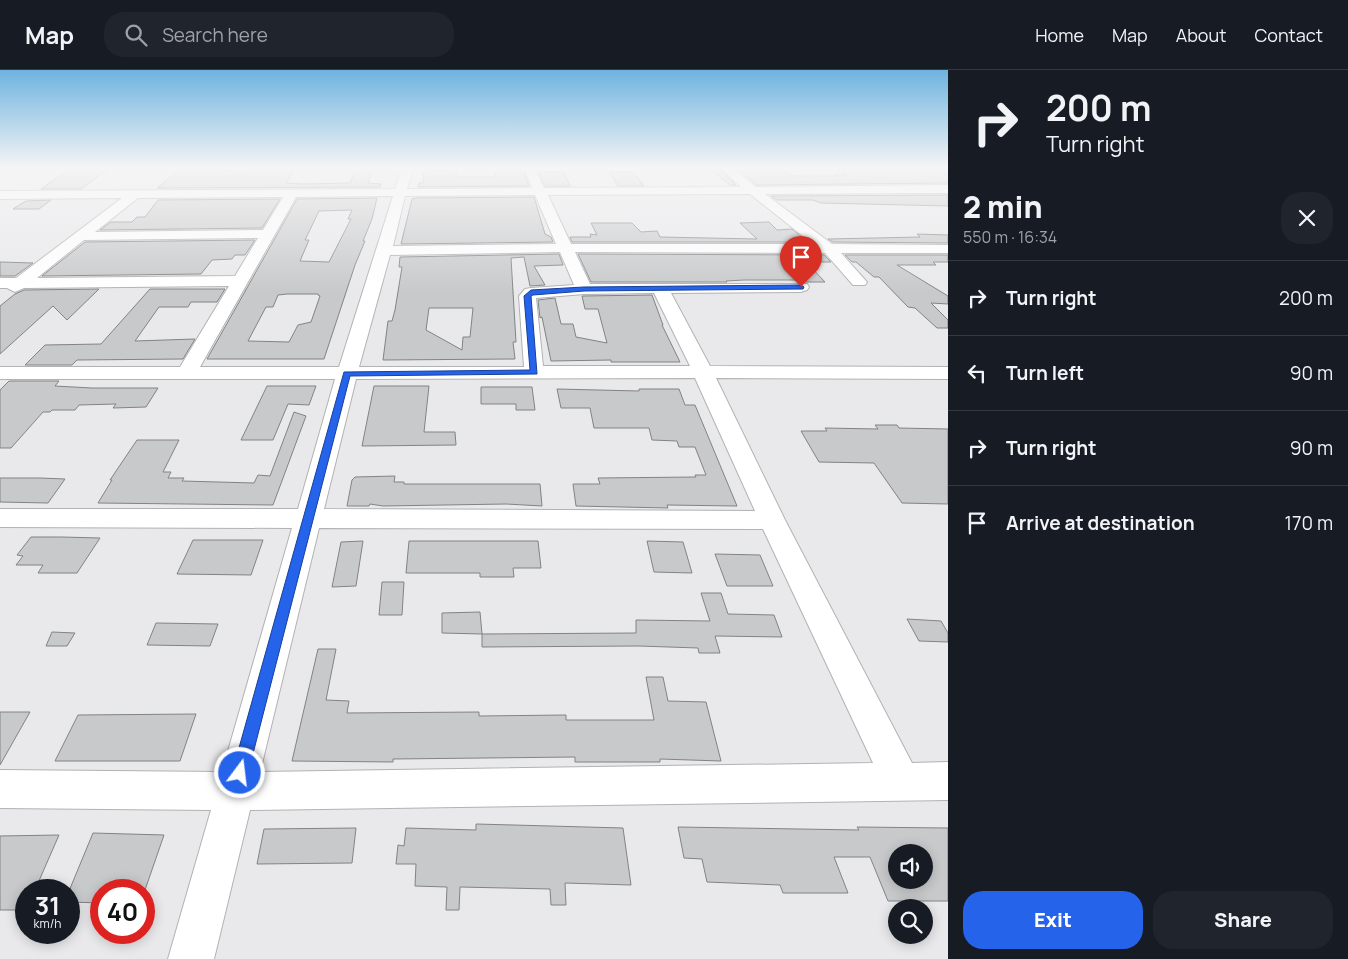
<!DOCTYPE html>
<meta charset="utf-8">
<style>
body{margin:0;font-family:Manrope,sans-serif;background:#20242c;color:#f1f3f6;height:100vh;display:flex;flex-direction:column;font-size:19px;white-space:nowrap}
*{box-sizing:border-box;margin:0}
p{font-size:16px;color:#9ea1a6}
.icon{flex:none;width:28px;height:28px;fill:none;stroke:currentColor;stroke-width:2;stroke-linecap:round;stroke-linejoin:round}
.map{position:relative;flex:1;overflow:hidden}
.panel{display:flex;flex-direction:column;background:#171b24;width:400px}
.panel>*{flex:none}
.banner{background:#171b24;color:#f1f3f6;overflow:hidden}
.controls{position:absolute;left:888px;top:774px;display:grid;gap:10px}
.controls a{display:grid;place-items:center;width:45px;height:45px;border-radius:50%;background:#171b24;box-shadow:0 2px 12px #0003;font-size:25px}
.speed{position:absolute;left:15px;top:809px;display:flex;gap:10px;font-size:25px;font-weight:700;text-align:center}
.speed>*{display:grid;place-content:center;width:65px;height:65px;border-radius:50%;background:#171b24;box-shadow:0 2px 12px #0003;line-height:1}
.speed small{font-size:12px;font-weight:400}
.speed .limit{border:8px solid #d22;background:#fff;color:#111}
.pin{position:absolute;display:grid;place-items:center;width:42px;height:42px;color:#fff;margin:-51px -21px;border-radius:50% 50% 50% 0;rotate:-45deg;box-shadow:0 0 5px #0007}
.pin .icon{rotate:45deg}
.me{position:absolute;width:55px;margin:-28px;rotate:15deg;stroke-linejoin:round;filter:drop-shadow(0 0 4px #0008)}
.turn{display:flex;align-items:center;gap:18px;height:105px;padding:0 15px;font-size:22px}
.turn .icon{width:65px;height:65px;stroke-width:2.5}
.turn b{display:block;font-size:35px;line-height:42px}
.round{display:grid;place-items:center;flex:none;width:52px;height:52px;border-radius:20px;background:#20242c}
.summary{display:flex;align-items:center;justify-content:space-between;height:85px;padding:0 15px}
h1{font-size:30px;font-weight:800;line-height:38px}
.primary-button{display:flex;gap:10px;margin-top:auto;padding:10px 15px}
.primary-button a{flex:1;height:58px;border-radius:20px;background:#2563eb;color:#fff;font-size:20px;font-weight:800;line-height:58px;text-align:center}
.primary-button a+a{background:#20242c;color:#f1f3f6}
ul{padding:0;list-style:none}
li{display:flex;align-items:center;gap:15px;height:75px;padding:0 15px;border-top:1px solid #363941}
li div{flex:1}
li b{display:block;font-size:19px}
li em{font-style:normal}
header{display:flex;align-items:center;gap:30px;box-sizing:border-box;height:70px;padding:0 25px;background:#171b24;border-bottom:1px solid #363941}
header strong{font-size:24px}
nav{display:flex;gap:28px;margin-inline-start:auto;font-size:18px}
.search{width:350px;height:45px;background:#20242c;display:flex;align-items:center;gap:12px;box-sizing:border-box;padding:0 18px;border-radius:20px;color:#9ea1a6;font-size:19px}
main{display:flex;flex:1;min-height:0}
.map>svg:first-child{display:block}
.building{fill:#c8c9ca;stroke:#828384;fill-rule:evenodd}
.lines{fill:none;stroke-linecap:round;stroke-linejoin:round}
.minor-casing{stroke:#b2b2b4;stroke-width:2}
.minor{fill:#fff;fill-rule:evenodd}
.route{fill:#2563eb;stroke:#184099}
</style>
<header>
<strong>Map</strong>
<div class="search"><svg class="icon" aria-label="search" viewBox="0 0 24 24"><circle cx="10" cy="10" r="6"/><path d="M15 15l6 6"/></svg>Search here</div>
<nav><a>Home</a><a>Map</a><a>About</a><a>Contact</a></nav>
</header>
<main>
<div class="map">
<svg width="948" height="889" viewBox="0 0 948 889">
<rect width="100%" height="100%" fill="#e9e9eb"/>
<path class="building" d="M181 98H216L243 103 249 99 296 98 286 113 305 114 350 113 356 98H373L368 113 381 114 380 117 157 118Z
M713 98H719L736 115H730L710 99Z
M736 98 782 100 794 106H837L835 105H846L838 99 940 98 948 103V113L757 115Z
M520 99 524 102 529 116 418 117 419 113H423L424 101H456V107H496L494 100Z
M68 100H107L81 119H41Z
M538 102H564L570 116H545Z
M609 102H633L644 116H618Z
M948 125V136L821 133 813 130H777L771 126Z
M534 127 545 164 551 167 553 172 401 174 412 129 416 128Z
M377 128 372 149 363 171H365L355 195 324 289H207L297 129ZM352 140 348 149H351L329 192 300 191 309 170H305L319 141ZM287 224H318V225L320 226 311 252 298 255 289 272 248 271 266 237H273L278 225Z
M280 129 262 158 100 160 111 152H132L137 147H145L158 130Z
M51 130 39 139H13L26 131Z
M769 152 777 160 792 159 808 172H572L570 167H591L590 164 597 165 591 153H632L641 162 657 161 660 167 757 169 740 153Z
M917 164 948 165V173L833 172 828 169 920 167Z
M255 170 245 185H235L232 189 212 190 201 204 42 206 85 172Z
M559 184 563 195 534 196 545 215 530 216 524 187 511 188 516 272H513L515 289 383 290 388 251H392L395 240 402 197H399L400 187ZM429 238H473L470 267H463L462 280 426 260Z
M578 184 824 185 831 192H806L825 212H798L796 210H744L726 211 727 212H591Z
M845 185H948V192H933L936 195H897L948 226V234L931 233 948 250V258H937L915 238 908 237 879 207H874L856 192H852Z
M0 192 33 193 15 206H0Z
M99 219 67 250 53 236 0 284V236L15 224 24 220Z
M150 219H225L217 232H191L188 237H159L135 271 195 269 183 289 77 290 72 295H25L45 275 101 274Z
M652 225 663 255H662L680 292H611V290L551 291 542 247 540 248 538 230 555 228 561 254H573L576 267 607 273 598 239H585L582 226Z
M9 311H59L55 316 92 318H158L146 337 113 338 116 334 79 335 75 340H52L50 342H43L11 378H0V320Z
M267 316H316L309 335 288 334 273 370H241Z
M374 316H429L424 362H455L456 375 362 376Z
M481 317H532L535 340H516V334H481Z
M557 319 639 321V319H679L685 335H695L737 436 667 435 668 438 576 436 573 414H600L598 408 696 407 695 405H706L695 377H679L677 371 652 370 649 358H594L590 338H561Z
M294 342 306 346 273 435 98 433 112 410H110L137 370H179L163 402H171L168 408H184L182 411 254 413 258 405 270 406Z
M875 355H897L899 358 948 359V434L902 433 874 393 819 392 801 361H827L825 358 878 359Z
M395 406 394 412H404V414H540L542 436 506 434 383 436 370 434 369 436H347L352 410 355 407Z
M0 408H40L65 409 48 433 0 432Z
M31 467H62L100 468 77 503H38L43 495H16L23 486 17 485Z
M193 470H263L251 505 177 504Z
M363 471 356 516 332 517 341 472Z
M409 471H538L541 498H513L514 507H480V503H406Z
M647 471 683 472 692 503 654 502Z
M715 484 760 485 773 516H727Z
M382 512H404L402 545H379Z
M701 523H721L728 544 774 545 782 567 715 566 720 583H699L698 578 639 576 482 577V564L636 563V550L710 551Z
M480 542 482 564 442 563V543Z
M907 549 941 551 948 563V572L919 571Z
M156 553 218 554 210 576 147 575Z
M52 562 75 563 67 576H46Z
M318 579H336L326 630 349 631 347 643 479 642V646L566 645V650H654L646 607H663L668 631 706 632 721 691 660 689V692H575V687L393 689V692L292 691Z
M0 642H30L0 695Z
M196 644 180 691H55L78 645Z
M476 754 623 758 631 815 565 813 566 835H551L550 819 460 817 459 840H446L447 817 415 816 416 794H396L398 775 404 776 406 758 476 760Z
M678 757 859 760 857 757 948 758V831H888L870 787H834L848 823H783L780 815 707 812 702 789 684 788ZM896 782H924V810H896Z
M356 758 352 793 257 794 264 759Z
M93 763 164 765 145 820H101V833L69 832V821Z
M59 765 35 820H26V840H0V766Z"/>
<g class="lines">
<defs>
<path id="minor" d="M402 98H413L407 119 532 118 524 98H534L544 118 741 117 721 98H733L756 117 948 115V123L765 124 832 174 948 175V183H841L867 212 865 215H853L825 183 575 182 590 214H807L809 217 807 220 801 222 671 223 710 296 948 297V309L716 308 785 450 912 693 948 692V730L250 740 214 889H168L211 740 0 738V700L222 702 292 458 0 457V439H298L335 309H0V297H180L229 216 24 218 15 222 7 218H0V208H16L122 128 0 129V121L395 119ZM750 124 813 174H571L548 125ZM535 125 556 174 393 176 405 126ZM393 126 339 297H200L296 127ZM283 127 263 160 95 162 138 128ZM258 168 235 206 37 208 84 170ZM560 182 574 215 531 218 525 219 519 226 524 297H359L390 185ZM654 223 690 296H543L536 228 584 224ZM695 308 755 441 324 439 356 309ZM319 458 763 459 873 693 260 702Z"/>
</defs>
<use href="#minor" class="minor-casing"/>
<use href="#minor" class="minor"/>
</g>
<linearGradient id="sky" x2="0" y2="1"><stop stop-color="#6eb3df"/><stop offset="0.44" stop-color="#f5f5f6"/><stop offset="1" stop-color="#f5f5f6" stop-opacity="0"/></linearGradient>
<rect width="948" height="222" fill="url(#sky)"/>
<path class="route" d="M801 215 804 217 803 219 584 221 533 225 531 226 537 304 350 306 248 703 246 709 240 711 234 709 232 703 344 302 530 300 524 226 531 220 584 217Z"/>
</svg>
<div class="controls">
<a><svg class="icon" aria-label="sound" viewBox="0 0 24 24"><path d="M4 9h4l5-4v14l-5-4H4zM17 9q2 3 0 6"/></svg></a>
<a><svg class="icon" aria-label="search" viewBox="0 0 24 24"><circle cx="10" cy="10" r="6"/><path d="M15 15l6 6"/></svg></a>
</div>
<div class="speed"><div>31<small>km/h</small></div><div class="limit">40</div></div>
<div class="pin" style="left:801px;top:217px;background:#d93025"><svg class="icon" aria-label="arrive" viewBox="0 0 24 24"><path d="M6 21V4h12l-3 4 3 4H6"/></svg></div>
<svg class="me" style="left:240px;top:703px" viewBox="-20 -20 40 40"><circle r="17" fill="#2563eb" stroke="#fff" stroke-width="3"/><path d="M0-11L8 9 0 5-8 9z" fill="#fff"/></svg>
</div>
<section class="panel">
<div class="banner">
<div class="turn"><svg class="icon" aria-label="right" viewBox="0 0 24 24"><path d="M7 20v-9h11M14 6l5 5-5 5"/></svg><div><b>200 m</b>Turn right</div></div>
</div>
<div class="summary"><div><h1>2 min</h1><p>550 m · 16:34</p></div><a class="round"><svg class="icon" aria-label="close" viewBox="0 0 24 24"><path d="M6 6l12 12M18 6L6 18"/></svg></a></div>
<ul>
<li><svg class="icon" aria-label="right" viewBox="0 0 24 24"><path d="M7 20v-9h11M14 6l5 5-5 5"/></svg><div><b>Turn right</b></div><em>200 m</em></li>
<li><svg class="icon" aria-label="left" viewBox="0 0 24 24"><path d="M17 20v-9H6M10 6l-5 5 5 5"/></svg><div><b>Turn left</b></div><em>90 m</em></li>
<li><svg class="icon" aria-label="right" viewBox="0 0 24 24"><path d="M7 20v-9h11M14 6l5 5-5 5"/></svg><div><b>Turn right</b></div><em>90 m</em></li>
<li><svg class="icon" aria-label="arrive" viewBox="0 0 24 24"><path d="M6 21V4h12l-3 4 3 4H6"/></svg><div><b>Arrive at destination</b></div><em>170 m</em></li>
</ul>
<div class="primary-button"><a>Exit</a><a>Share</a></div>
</section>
</main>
